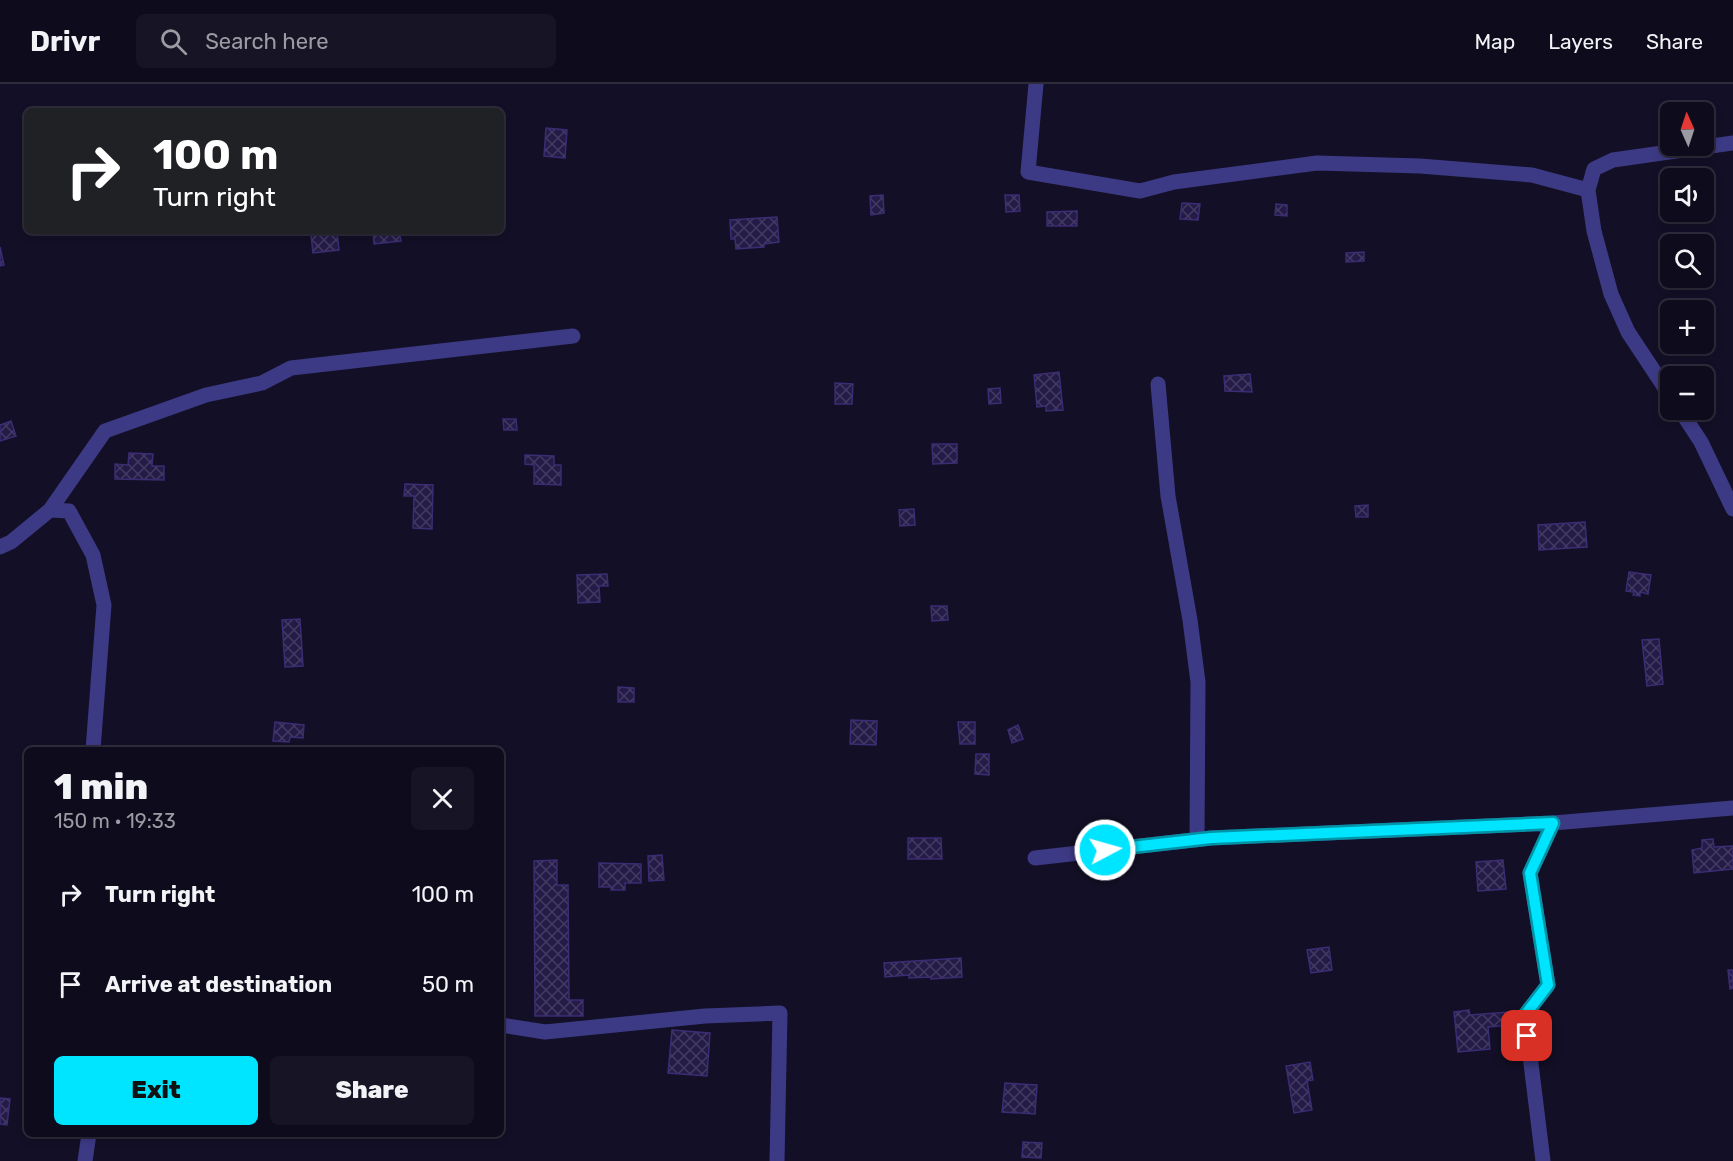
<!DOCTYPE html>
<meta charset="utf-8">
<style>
body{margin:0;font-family:Rubik,sans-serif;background:#171425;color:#f1f3f6;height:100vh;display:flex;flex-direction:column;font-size:22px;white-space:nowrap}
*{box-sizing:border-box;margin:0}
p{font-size:20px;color:#9b9ba3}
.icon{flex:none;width:33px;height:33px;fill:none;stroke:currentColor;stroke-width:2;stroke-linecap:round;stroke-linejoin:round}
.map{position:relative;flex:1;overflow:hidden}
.panel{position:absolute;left:24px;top:663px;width:480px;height:390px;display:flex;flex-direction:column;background:#0e0b1c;border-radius:9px;box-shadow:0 3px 9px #0003,0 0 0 2px #2e2b3b}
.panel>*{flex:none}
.banner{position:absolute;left:24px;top:24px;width:480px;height:126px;border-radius:9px;box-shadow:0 3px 9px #0003,0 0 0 2px #2e2b3b;background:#202124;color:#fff;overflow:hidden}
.needle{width:39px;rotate:357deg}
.tools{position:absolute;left:1660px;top:18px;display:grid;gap:12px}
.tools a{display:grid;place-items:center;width:54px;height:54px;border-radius:9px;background:#0e0b1c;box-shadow:0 3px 9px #0003,0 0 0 2px #2e2b3b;font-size:30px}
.pin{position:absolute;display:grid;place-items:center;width:51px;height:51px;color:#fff;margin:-26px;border-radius:12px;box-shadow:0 3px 9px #0006}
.me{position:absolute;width:66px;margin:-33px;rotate:84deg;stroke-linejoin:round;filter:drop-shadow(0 0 4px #0008)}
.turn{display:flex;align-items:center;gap:21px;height:126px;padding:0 30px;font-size:27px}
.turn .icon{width:78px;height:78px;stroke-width:2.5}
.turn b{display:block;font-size:42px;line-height:51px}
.round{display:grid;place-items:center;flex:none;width:63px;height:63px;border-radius:9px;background:#171425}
.overview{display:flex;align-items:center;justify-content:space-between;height:102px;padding:0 30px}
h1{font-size:36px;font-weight:800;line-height:45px}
.primary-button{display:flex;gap:12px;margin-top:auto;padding:12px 30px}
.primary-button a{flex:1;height:69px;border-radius:9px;background:#00e5ff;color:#111;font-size:24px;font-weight:800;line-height:69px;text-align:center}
.primary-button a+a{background:#171425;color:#f1f3f6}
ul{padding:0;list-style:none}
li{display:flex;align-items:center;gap:18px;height:90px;padding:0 30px}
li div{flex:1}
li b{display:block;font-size:22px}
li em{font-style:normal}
header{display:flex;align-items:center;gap:36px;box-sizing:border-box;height:84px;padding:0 30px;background:#0e0b1c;border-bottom:2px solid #2e2b3b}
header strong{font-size:28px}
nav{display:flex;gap:33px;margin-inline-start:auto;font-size:21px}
.search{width:420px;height:54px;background:#171425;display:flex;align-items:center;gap:15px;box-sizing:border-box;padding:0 21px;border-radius:9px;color:#9b9ba3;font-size:22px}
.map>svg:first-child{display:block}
.building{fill:url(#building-cross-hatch);stroke:#3b2d73;stroke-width:1.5}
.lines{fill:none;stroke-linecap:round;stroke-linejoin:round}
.minor{stroke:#3d3a85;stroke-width:15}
.route-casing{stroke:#0095a6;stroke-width:15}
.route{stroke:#00e5ff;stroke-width:10}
</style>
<header>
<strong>Drivr</strong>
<div class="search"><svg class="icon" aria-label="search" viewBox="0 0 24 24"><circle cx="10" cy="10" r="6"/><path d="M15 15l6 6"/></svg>Search here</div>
<nav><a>Map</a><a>Layers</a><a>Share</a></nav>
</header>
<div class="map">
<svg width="1733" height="1077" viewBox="0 0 1733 1077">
<defs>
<pattern id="building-cross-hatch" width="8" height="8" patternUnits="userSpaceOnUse" patternTransform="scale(1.5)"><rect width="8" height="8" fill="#241b47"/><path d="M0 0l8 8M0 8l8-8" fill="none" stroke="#433b63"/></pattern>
</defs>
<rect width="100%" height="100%" fill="#130f26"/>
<path class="building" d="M546 44 567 46 565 74 544 72Z
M883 111 884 129 871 131 870 112Z
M1005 111H1019L1020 127 1006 128Z
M1182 119 1200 120 1198 136 1180 135Z
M1276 120 1287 121V132L1275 131Z
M1077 127V142H1047V128Z
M777 133 779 158 764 160V163L736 165 735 155H731L730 136Z
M319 147H337L339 166 313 169 311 151 319 150Z
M373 147H399L401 157 374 160Z
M0 163 4 181 0 182Z
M1364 168V177L1346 178V169Z
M1059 288 1063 326 1046 327V322L1037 323 1034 291Z
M1250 290 1252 308 1225 307 1224 292Z
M835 299 853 300 852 320H835Z
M1000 304 1001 319 989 320 988 305Z
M503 335H516L517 346H504Z
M11 337 16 352 0 357V341Z
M932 360H957V379L933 380Z
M129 369 153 370 152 382H164V396L115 395V380L128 381Z
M525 371 554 372V381H561V401L534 400V381L525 380Z
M405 400 433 401 432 445 413 444 414 412H404Z
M1368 421V433H1356L1355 422Z
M914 425 915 441 900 442 899 426Z
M1585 438 1587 463 1539 466 1538 441Z
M1629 488 1651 491 1648 510 1640 508V512L1633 511 1634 508 1626 507Z
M607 490 608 502H599L600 518 578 519 577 491Z
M931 522H947L948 536 932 537Z
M300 535 303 582 285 583 282 536Z
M1659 555 1663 600 1647 602 1642 556Z
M618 603 634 604V618H618Z
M851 636 877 637 876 661 850 660Z
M275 638 304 641 303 654 290 653 289 658 273 657Z
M958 638H975V660H960Z
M1018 641 1023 655 1012 659 1008 646Z
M100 663H117V666H100Z
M976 670H989V691L975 690Z
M908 754H941L942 775H908Z
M1713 755 1714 763 1733 762V785L1694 789 1692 766 1702 764V756Z
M662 771 664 796 649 797 648 772Z
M557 776V801H568L569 916H583V932H535L534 777Z
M1503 776 1506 805 1478 807 1476 778Z
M599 779 641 780V799H625V806H611V803H599Z
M1329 863 1332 886 1311 889 1307 866Z
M961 874 962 893 931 895V893L909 894V891L885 893 884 879Z
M1728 886H1733V904L1730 905Z
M1469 926 1470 931 1509 928 1510 941 1488 943 1490 965 1458 968 1454 928Z
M672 946 710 949 707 992 668 989Z
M1310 978 1313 996 1307 997 1312 1026 1294 1029 1286 982Z
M1005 999 1037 1001 1035 1030 1002 1028Z
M0 1014 10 1015 7 1041 0 1040Z
M1023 1058 1042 1059 1041 1074 1022 1073Z"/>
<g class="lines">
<path class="minor" d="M1036 0 1028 88 1140 107 1174 98 1317 79 1420 82 1532 91 1588 106
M1158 300 1168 412 1190 536 1198 598 1197 756
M1671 313 1628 248 1611 210 1594 147 1588 106 1594 85 1613 76 1733 59
M1680 326 1701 358 1733 425
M50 426 105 347 206 311 262 299 291 284 573 252
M0 463 11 458 50 426 69 427 93 471 104 521 93 666
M1035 774 1211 754 1553 739 1733 724
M501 941 545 948 705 932 780 929 777 1077
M85 1077 89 1050
M1543 1077 1525 931 1548 901 1530 789 1553 739"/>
</g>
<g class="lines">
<defs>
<path id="route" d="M1105 766 1211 754 1553 739 1530 789 1548 901 1525 931 1527 952"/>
</defs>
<use href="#route" class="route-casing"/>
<use href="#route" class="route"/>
</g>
</svg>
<div class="tools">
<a><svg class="needle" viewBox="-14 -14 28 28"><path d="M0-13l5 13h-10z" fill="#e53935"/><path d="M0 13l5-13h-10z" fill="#9b9ba3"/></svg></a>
<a><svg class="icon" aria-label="sound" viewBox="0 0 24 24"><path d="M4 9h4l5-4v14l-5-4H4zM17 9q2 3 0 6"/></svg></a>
<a><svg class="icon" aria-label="search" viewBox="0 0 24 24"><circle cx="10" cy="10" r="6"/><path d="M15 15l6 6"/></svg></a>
<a>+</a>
<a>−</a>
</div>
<div class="pin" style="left:1527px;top:952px;background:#d93025"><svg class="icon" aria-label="arrive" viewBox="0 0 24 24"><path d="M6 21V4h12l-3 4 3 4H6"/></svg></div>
<svg class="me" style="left:1105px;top:766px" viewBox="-20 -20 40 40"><circle r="17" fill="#00e5ff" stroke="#fff" stroke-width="3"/><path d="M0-11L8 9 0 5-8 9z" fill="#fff"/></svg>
<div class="banner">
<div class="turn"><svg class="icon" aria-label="right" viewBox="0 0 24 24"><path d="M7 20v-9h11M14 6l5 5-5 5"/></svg><div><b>100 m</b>Turn right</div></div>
</div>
<section class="panel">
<div class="overview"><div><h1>1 min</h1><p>150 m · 19:33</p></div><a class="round"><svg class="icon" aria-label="close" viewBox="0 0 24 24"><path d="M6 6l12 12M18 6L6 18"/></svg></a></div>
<ul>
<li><svg class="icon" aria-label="right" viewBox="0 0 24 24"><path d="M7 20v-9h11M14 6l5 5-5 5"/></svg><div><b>Turn right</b></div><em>100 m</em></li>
<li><svg class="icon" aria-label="arrive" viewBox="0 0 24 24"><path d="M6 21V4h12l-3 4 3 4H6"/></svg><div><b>Arrive at destination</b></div><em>50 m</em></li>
</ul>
<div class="primary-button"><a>Exit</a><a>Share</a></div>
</section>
</div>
